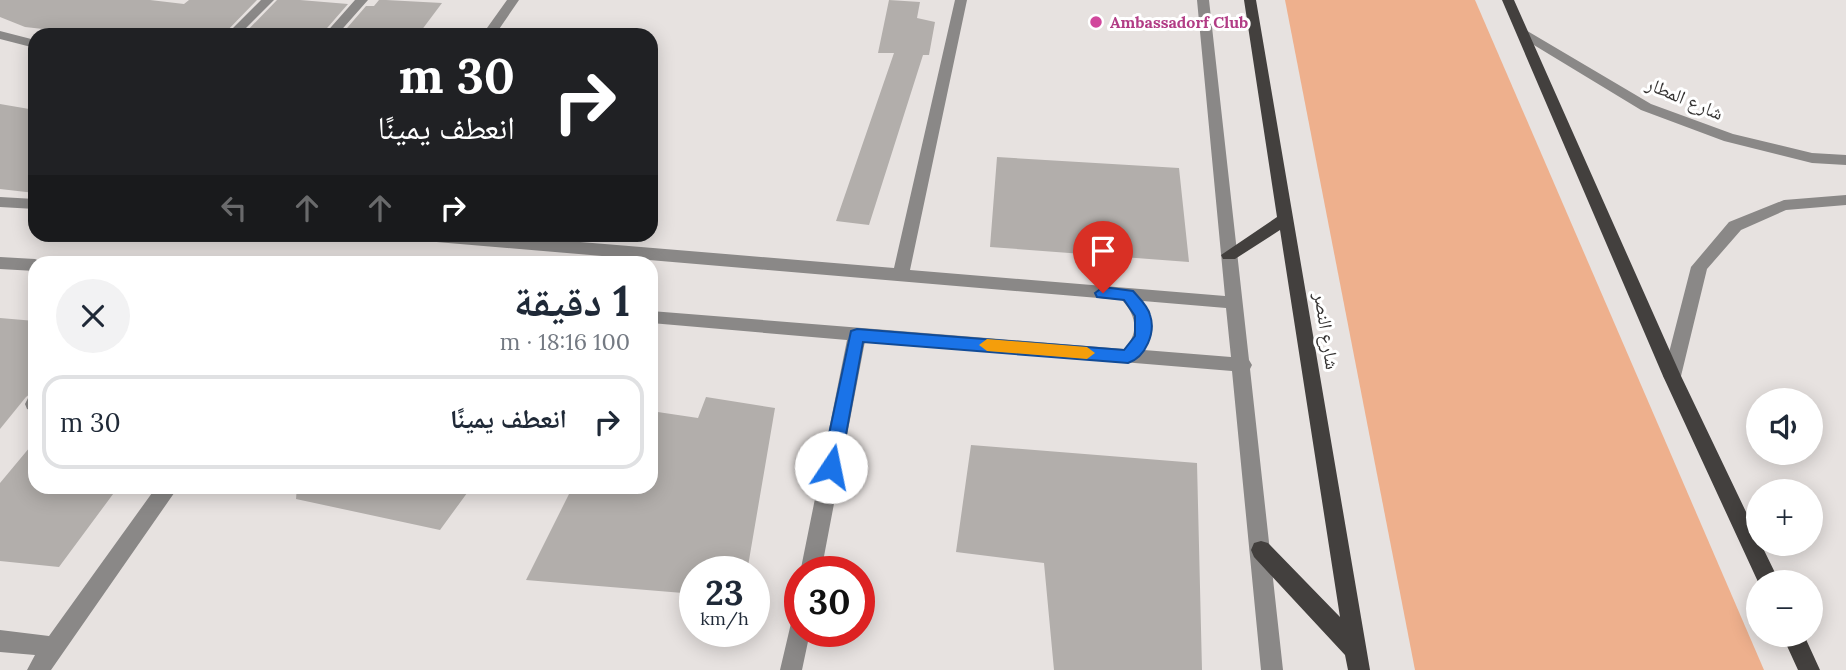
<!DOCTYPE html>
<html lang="ar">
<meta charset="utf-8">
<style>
body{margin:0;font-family:Lora,"Noto Naskh Arabic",serif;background:#f2f2f3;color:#1f2937;direction:rtl;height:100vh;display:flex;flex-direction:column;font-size:26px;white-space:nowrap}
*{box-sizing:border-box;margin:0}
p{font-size:23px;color:#747a83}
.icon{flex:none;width:38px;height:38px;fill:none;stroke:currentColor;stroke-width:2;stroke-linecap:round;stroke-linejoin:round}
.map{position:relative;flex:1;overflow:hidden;direction:ltr}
.side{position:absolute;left:28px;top:256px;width:630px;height:238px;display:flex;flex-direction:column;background:#fff;border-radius:21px;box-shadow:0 4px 18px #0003;direction:rtl}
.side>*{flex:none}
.banner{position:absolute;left:28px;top:28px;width:630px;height:214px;border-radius:21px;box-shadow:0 4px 18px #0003;direction:rtl;background:#202124;color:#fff;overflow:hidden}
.tools{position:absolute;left:1746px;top:388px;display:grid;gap:14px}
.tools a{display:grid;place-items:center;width:77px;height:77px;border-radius:50%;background:#fff;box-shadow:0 4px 18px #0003;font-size:35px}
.speed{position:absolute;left:679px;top:556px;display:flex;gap:14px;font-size:35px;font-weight:700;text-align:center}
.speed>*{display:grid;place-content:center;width:91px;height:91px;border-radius:50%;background:#fff;box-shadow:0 4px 18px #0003;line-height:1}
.speed small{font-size:18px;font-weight:400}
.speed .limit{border:10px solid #d22;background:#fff;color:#111}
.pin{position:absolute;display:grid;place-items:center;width:60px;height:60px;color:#fff;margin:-72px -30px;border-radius:50% 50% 50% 0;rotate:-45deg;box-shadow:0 0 7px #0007}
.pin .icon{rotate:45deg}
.me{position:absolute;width:77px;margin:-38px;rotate:11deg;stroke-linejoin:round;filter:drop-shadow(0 0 5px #0008)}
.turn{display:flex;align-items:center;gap:24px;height:147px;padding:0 28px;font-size:32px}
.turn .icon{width:91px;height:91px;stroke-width:2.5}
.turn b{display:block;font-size:49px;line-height:60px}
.lanes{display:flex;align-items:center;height:66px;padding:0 28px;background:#0003;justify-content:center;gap:35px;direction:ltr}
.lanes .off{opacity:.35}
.round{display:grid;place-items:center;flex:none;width:74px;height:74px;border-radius:37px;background:#f2f2f3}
.overview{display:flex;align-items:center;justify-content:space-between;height:119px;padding:0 28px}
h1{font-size:42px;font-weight:700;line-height:52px}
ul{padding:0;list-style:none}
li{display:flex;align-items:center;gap:21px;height:94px;margin:0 14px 10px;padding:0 14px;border:4px solid #e0e1e3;border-radius:21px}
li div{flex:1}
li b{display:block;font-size:26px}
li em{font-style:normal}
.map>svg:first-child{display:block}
.green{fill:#eeb08d}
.building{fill:#b2aeab}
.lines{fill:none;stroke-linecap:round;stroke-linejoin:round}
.minor{fill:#8a8887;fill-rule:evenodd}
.major{fill:#43403e;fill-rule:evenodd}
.route{fill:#1a73e8;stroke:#114b97;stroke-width:2}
.slow{fill:#f59e0b}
.hotel-dot{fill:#d1479c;stroke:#fff;stroke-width:2.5}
.labels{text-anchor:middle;stroke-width:6;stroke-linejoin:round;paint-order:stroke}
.far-hotel-label{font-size:16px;font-weight:bold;fill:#b23c85;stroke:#fff;text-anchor:start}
.street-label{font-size:19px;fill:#353332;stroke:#fff}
</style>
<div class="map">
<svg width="1846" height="670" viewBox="0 0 1846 670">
<rect width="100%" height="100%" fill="#e7e2e0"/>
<path class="green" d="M1285 0H1475L1764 670H1415Z"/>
<path class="building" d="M0 0H150L184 4 189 0H257L223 35H97L25 27 0 17Z
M277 0H300L348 4 321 35H243Z
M379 0H386L442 3 418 35H341L366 6H374Z
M889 0 920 2 917 18 935 22 929 55H923L869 225 836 221 894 53H878Z
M0 104 35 110V193L0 189Z
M997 157 1179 168 1189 262 990 247Z
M0 318 35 321V390L26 397 0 429Z
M706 397 775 408 747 572H695V594L526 580 573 486H651V411L698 418Z
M35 441V486H119L59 567 0 561V483Z
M971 445 1197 463 1202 670H1054L1044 563 956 552Z
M297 486H430L470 489 440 530 296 499Z"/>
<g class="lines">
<path class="minor" d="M261 0H274L239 35H226Z
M355 0H368L337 35H324Z
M507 0H519L495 35H482Z
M955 0H967L910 270 1225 296 1197 0H1209L1249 360 1252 365 1250 369 1283 670H1261L1232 371 865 341 821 572 800 573 847 340 651 323V311L1124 349C1140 333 1136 315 1122 300L413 240 405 234H485L894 268ZM1143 301 1226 308 1231 357 1144 350 1152 326Z
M1524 29 1651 104 1733 134 1812 153 1846 155V165L1812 163 1724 141 1641 110 1519 36V30Z
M0 31 35 40V48L0 39Z
M1846 195V205L1786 210 1741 230 1707 269 1681 376 1678 381H1666L1663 376 1691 267 1729 222 1784 200Z
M0 197 35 199V209L0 207Z
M0 257 35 259 42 262H35V271L0 269Z
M35 396V411H34L27 409 25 404 28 398Z
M157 486H179L51 670H27L35 655 0 652V630L49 636Z
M800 616V632H810L802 670H780L792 619Z"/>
<path class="major" d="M1244 0H1256L1370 670H1348L1345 655 1254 557 1251 550 1254 543 1261 541 1268 543 1340 617 1280 230 1235 259H1223L1221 255 1277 217Z
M1502 0H1514L1681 376 1759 539V544H1761L1780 583 1759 584 1663 376Z
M1782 635H1804L1820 670H1798Z"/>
</g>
<path class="route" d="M1103 287 1133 291C1139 298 1148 306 1150 315 1156 332 1146 357 1128 363L863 342 840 467 837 472 831 474 825 472 822 467 851 331 857 329 1124 350 1135 336V316L1124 300 1097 297 1095 293Z"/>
<path class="slow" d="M987 339 1087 347 1095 353 1087 359 987 351 979 345Z"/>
<circle class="hotel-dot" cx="1096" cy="22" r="7"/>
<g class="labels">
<g class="far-hotel-label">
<text x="1110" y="28">Ambassadorf Club</text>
</g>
<g class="street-label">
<text transform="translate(1685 98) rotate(23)" y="7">شارع المطار</text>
<text transform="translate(1327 331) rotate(81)" y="7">شارع النصر</text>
</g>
</g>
</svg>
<div class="tools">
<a><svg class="icon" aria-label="sound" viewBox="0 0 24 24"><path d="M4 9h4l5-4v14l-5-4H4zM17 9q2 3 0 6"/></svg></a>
<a>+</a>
<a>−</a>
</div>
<div class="speed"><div>23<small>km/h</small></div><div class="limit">30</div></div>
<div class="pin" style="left:1103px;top:293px;background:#d93025"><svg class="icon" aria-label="arrive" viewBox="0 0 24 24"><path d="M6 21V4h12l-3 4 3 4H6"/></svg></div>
<svg class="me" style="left:831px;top:467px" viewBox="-20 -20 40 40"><circle r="19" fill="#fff"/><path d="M0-13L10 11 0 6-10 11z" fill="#1a73e8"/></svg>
<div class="banner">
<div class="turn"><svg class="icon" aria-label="right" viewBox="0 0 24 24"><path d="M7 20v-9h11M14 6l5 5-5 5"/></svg><div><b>30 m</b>انعطف يمينًا</div></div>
<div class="lanes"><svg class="icon off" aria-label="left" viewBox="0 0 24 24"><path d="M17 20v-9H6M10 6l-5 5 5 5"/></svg><svg class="icon off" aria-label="ahead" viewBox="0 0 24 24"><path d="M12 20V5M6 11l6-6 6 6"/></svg><svg class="icon off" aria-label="ahead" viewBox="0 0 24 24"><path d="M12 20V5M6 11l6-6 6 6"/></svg><svg class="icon" aria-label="right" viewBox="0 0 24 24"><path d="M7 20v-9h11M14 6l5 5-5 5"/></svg></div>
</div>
<section class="side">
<div class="overview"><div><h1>1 دقيقة</h1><p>100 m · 18:16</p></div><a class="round"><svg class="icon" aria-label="close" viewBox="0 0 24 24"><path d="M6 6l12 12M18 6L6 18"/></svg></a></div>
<ul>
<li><svg class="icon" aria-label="right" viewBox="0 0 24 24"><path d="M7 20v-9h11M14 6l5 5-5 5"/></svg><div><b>انعطف يمينًا</b></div><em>30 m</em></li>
</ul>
</section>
</div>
